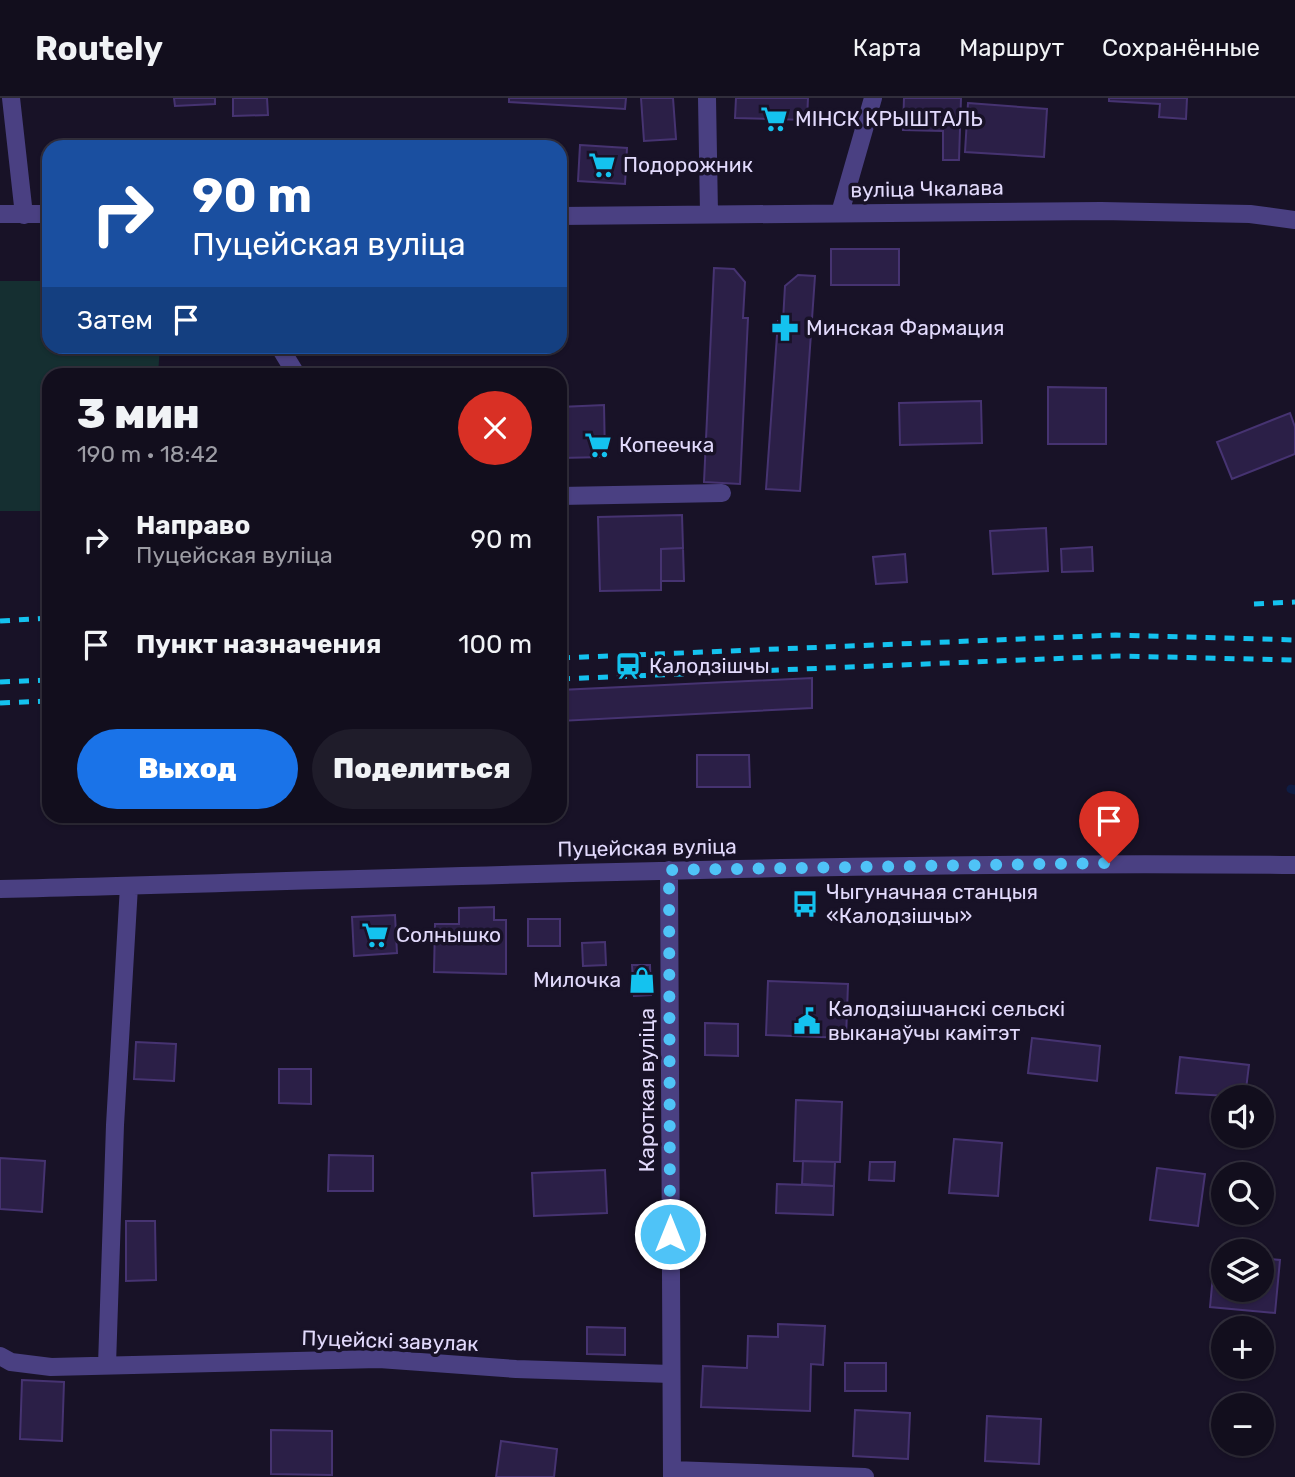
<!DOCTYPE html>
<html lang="ru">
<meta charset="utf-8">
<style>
body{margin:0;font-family:Rubik,sans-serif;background:#1f1c2a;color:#f1f3f6;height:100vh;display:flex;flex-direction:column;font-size:26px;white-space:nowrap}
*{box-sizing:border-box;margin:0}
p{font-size:23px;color:#9c9ca4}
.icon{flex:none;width:38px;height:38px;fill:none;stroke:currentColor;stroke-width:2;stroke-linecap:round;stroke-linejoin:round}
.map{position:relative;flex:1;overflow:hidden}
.panel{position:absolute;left:42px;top:270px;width:525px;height:455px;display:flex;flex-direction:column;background:#120e1d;border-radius:21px;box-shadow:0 2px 5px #0004,0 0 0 2px #312e3b}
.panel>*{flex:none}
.top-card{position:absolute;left:42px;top:42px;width:525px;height:214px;border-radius:21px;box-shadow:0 2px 5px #0004,0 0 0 2px #312e3b;background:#1a4fa0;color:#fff;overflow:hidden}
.fabs{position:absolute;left:1211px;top:987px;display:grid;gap:14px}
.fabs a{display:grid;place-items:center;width:63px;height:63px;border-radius:50%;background:#120e1d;box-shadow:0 2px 5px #0004,0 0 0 2px #312e3b;font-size:35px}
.pin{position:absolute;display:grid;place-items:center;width:60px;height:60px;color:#fff;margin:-72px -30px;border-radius:50% 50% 50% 0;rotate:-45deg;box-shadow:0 0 7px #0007}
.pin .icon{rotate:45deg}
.me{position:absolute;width:77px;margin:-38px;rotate:0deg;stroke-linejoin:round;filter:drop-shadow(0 0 5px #0008)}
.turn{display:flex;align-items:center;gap:24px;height:147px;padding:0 35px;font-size:32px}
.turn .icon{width:91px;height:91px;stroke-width:2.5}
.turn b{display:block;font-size:49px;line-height:60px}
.then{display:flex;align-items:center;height:66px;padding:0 35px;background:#0003;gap:14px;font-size:26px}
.round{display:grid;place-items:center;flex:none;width:74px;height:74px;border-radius:37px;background:#1f1c2a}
.head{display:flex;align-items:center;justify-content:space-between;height:119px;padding:0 35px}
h1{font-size:42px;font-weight:800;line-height:52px}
.button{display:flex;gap:14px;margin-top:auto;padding:14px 35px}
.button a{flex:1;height:80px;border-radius:42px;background:#1a73e8;color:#fff;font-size:28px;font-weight:800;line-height:80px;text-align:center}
.button a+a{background:#1f1c2a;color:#f1f3f6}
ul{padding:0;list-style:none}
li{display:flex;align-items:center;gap:21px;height:105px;padding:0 35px}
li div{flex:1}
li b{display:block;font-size:26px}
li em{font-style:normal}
header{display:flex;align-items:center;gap:42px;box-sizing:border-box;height:98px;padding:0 35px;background:#120e1d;border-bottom:2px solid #312e3b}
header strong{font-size:33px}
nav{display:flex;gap:38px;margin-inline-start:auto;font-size:24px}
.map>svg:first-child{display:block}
.green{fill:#152f31}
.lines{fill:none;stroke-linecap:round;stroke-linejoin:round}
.stream{stroke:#0e1c43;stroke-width:9}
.building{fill:#2b1f47;stroke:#463371;stroke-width:2}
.minor{stroke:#4a4082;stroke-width:18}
.rail{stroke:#14c2ef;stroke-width:5;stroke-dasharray:10 9;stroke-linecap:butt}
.route{stroke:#4fc3f7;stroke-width:12;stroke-dasharray:0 21.6}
.labels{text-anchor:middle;stroke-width:7;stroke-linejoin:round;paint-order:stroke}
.poi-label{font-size:21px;fill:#e2dafc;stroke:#181227;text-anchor:start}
.street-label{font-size:21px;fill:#e2dafc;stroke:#181227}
</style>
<header>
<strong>Routely</strong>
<nav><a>Карта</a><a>Маршрут</a><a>Сохранённые</a></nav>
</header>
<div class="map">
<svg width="1295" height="1379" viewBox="0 0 1295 1379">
<rect width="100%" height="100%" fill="#181227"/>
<path class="green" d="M0 183H49V248L160 249 158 276H49V413H0Z"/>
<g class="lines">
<path class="stream" d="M1291 691 1295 692"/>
</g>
<path class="building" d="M174 0H215V6L175 8Z
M233 0H267L268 17 233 18Z
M509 0H626L625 11 509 4Z
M641 0H673L676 41 644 43Z
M736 0H808L807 22 735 20Z
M904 0H961L959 62H943V33L903 32Z
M1109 0H1187L1186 21 1159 19 1160 6 1109 3Z
M968 5 1047 11 1044 59 965 54Z
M580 47 627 50 625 86 578 83Z
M831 151H899V187H831Z
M714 170 734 171 745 184 743 220H748L740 386 704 384Z
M798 177 815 178 800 393 766 391 778 223H783L785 188Z
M1048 289 1106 290V346H1048Z
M981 303 982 345 900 347 899 305Z
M604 307 605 359 560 360V309Z
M1290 315 1295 329V356L1232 381 1217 344Z
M682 417 683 450 661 451V492L600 493 598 419Z
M1046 430 1048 473 993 476 990 433Z
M1092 449 1093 473 1062 474 1061 451Z
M683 450 684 483H661V451Z
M905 456 907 484 876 486 873 459Z
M812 580V610L560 623V592Z
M697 657H749L750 689H697Z
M494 809V822H506V876L434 874 435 826H459V810Z
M395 817 397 855 354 858 352 819Z
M528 821H560V848H528Z
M605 844 606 867 583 868 582 845Z
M632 867H650L651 897 634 898Z
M768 883 848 886 846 940 766 937Z
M705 925 738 926V958L705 957Z
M1032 940 1100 948 1097 983 1028 975Z
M136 944 176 946 174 983 134 981Z
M1180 959 1249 967 1245 999 1176 995Z
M279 971H311V1006L279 1005Z
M796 1002 842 1004 840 1064 794 1063Z
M954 1041 1002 1045 998 1098 949 1095Z
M329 1057 373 1058V1093H328Z
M0 1060 45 1063 42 1114 0 1111Z
M803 1063 835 1064 834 1088 802 1086Z
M870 1064H895L894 1083 869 1082Z
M1157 1070 1205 1076 1198 1128 1150 1122Z
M605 1072 607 1115 534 1118 532 1075Z
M777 1086 834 1088 833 1117 776 1115Z
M126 1123H155L156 1182 126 1183Z
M1215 1156 1223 1157V1192H1262V1160L1280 1162 1275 1215 1210 1209Z
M778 1226 825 1228 823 1267 811 1266 810 1313 701 1309 703 1268 747 1270 748 1238 778 1239Z
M587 1229 625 1230V1257L587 1256Z
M845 1265H886V1293H845Z
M22 1282 64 1284 62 1343 20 1341Z
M855 1312 910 1315 908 1361 853 1358Z
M987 1318 1041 1321 1039 1366 985 1363Z
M271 1332 332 1333V1377L271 1376Z
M501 1343 557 1351 554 1379H496Z"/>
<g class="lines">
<path class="minor" d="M11 0 24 117
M707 0 709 115
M840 115 873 0
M0 116H49
M560 118 1101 113 1250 116 1295 122
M279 248 296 276
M560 398 722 395
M669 772 672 1379
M0 791C432 780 863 762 1295 767
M0 1258 11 1264 51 1269 379 1261 516 1271 671 1276
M107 1267 115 1027 129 788
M672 1372 865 1379"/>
<path class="rail" d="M1254 506 1295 504
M0 523 49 520
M560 560 1116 537 1295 542
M560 581 1118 558 1295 562
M0 584 49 582
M0 605 49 603"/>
</g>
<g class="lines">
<path class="route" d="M670 1136 669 772 1109 765"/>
</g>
<defs>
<symbol id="supermarket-bare" viewBox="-9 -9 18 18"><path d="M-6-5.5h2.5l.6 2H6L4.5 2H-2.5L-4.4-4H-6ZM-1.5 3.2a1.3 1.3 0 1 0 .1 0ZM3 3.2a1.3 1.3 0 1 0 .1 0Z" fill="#14c2ef" stroke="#181227" stroke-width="2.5" paint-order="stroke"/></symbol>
<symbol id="pharmacy-bare" viewBox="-9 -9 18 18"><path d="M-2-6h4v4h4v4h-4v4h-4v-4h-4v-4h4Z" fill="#14c2ef" stroke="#181227" stroke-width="2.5" paint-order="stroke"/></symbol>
<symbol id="station-bare" viewBox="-9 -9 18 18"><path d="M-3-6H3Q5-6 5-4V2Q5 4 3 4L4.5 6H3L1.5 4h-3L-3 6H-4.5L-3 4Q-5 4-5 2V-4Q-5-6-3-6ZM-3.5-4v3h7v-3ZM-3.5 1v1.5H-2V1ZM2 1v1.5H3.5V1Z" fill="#14c2ef" stroke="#181227" stroke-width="2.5" paint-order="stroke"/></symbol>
<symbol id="bus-bare" viewBox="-9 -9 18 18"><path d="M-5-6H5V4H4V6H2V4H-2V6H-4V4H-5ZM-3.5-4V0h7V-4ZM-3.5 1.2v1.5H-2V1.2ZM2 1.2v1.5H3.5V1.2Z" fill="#14c2ef" stroke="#181227" stroke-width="2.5" paint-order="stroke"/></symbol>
<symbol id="shop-bare" viewBox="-9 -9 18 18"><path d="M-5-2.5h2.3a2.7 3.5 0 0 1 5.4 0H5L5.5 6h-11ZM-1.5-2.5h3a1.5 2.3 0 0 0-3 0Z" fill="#14c2ef" stroke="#181227" stroke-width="2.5" paint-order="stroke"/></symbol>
<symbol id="civic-bare" viewBox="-9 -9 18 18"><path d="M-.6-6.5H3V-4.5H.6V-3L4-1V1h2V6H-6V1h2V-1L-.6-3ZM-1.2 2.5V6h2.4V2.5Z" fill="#14c2ef" stroke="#181227" stroke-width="2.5" paint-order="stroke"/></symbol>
</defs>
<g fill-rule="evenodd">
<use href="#supermarket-bare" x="755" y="2" width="38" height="38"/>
<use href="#supermarket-bare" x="583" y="48" width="38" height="38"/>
<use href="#pharmacy-bare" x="766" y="211" width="38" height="38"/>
<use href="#supermarket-bare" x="579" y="328" width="38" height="38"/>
<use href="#station-bare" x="609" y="549" width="38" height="38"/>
<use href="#bus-bare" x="786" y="787" width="38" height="38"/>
<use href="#supermarket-bare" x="356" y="818" width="38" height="38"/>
<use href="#shop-bare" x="623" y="863" width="38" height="38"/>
<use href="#civic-bare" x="788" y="904" width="38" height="38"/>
</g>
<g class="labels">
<g class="poi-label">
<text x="795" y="28">МІНСК КРЫШТАЛЬ</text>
<text x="623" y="74">Подорожник</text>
<text x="806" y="237">Минская Фармация</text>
<text x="619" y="354">Копеечка</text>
<text x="649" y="575">Калодзішчы</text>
<text x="826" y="801">Чыгуначная станцыя<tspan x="826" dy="24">«Калодзішчы»</tspan></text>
<text x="396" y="844">Солнышко</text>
<text x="621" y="889" text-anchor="end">Милочка</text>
<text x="828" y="918">Калодзішчанскі сельскі<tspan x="828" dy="24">выканаўчы камітэт</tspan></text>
</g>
<g class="street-label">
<text transform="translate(927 91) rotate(-1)" y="7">вуліца Чкалава</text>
<text transform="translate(647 750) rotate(-1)" y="7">Пуцейская вуліца</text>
<text transform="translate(647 992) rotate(-90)" y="7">Кароткая вуліца</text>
<text transform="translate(390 1243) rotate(2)" y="7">Пуцейскі завулак</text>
</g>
</g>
</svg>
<div class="fabs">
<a><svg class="icon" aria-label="sound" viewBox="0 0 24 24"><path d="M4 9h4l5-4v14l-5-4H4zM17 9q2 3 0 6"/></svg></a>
<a><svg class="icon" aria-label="search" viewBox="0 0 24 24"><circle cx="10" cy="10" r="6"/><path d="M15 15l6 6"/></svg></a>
<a><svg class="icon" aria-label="layers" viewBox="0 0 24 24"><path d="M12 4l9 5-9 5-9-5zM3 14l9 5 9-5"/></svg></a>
<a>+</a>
<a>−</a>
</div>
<div class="pin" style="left:1109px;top:765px;background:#d93025"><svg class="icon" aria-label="arrive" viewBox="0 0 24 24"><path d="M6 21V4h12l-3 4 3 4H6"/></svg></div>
<svg class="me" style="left:670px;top:1136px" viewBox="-20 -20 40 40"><circle r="17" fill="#4fc3f7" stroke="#fff" stroke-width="3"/><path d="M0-11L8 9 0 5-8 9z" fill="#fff"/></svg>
<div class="top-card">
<div class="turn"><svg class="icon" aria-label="right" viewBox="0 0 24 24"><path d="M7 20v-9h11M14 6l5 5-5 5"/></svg><div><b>90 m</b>Пуцейская вуліца</div></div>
<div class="then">Затем<svg class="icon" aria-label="arrive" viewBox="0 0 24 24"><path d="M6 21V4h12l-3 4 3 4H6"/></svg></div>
</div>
<section class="panel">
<div class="head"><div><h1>3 мин</h1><p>190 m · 18:42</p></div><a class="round" style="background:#d93025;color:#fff"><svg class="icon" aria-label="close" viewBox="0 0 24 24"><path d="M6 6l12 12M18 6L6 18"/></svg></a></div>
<ul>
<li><svg class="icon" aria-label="right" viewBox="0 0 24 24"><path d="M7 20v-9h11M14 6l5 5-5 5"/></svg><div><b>Направо</b><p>Пуцейская вуліца</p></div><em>90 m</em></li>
<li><svg class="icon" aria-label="arrive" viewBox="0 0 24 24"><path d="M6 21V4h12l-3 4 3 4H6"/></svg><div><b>Пункт назначения</b></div><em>100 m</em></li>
</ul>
<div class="button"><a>Выход</a><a>Поделиться</a></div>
</section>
</div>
